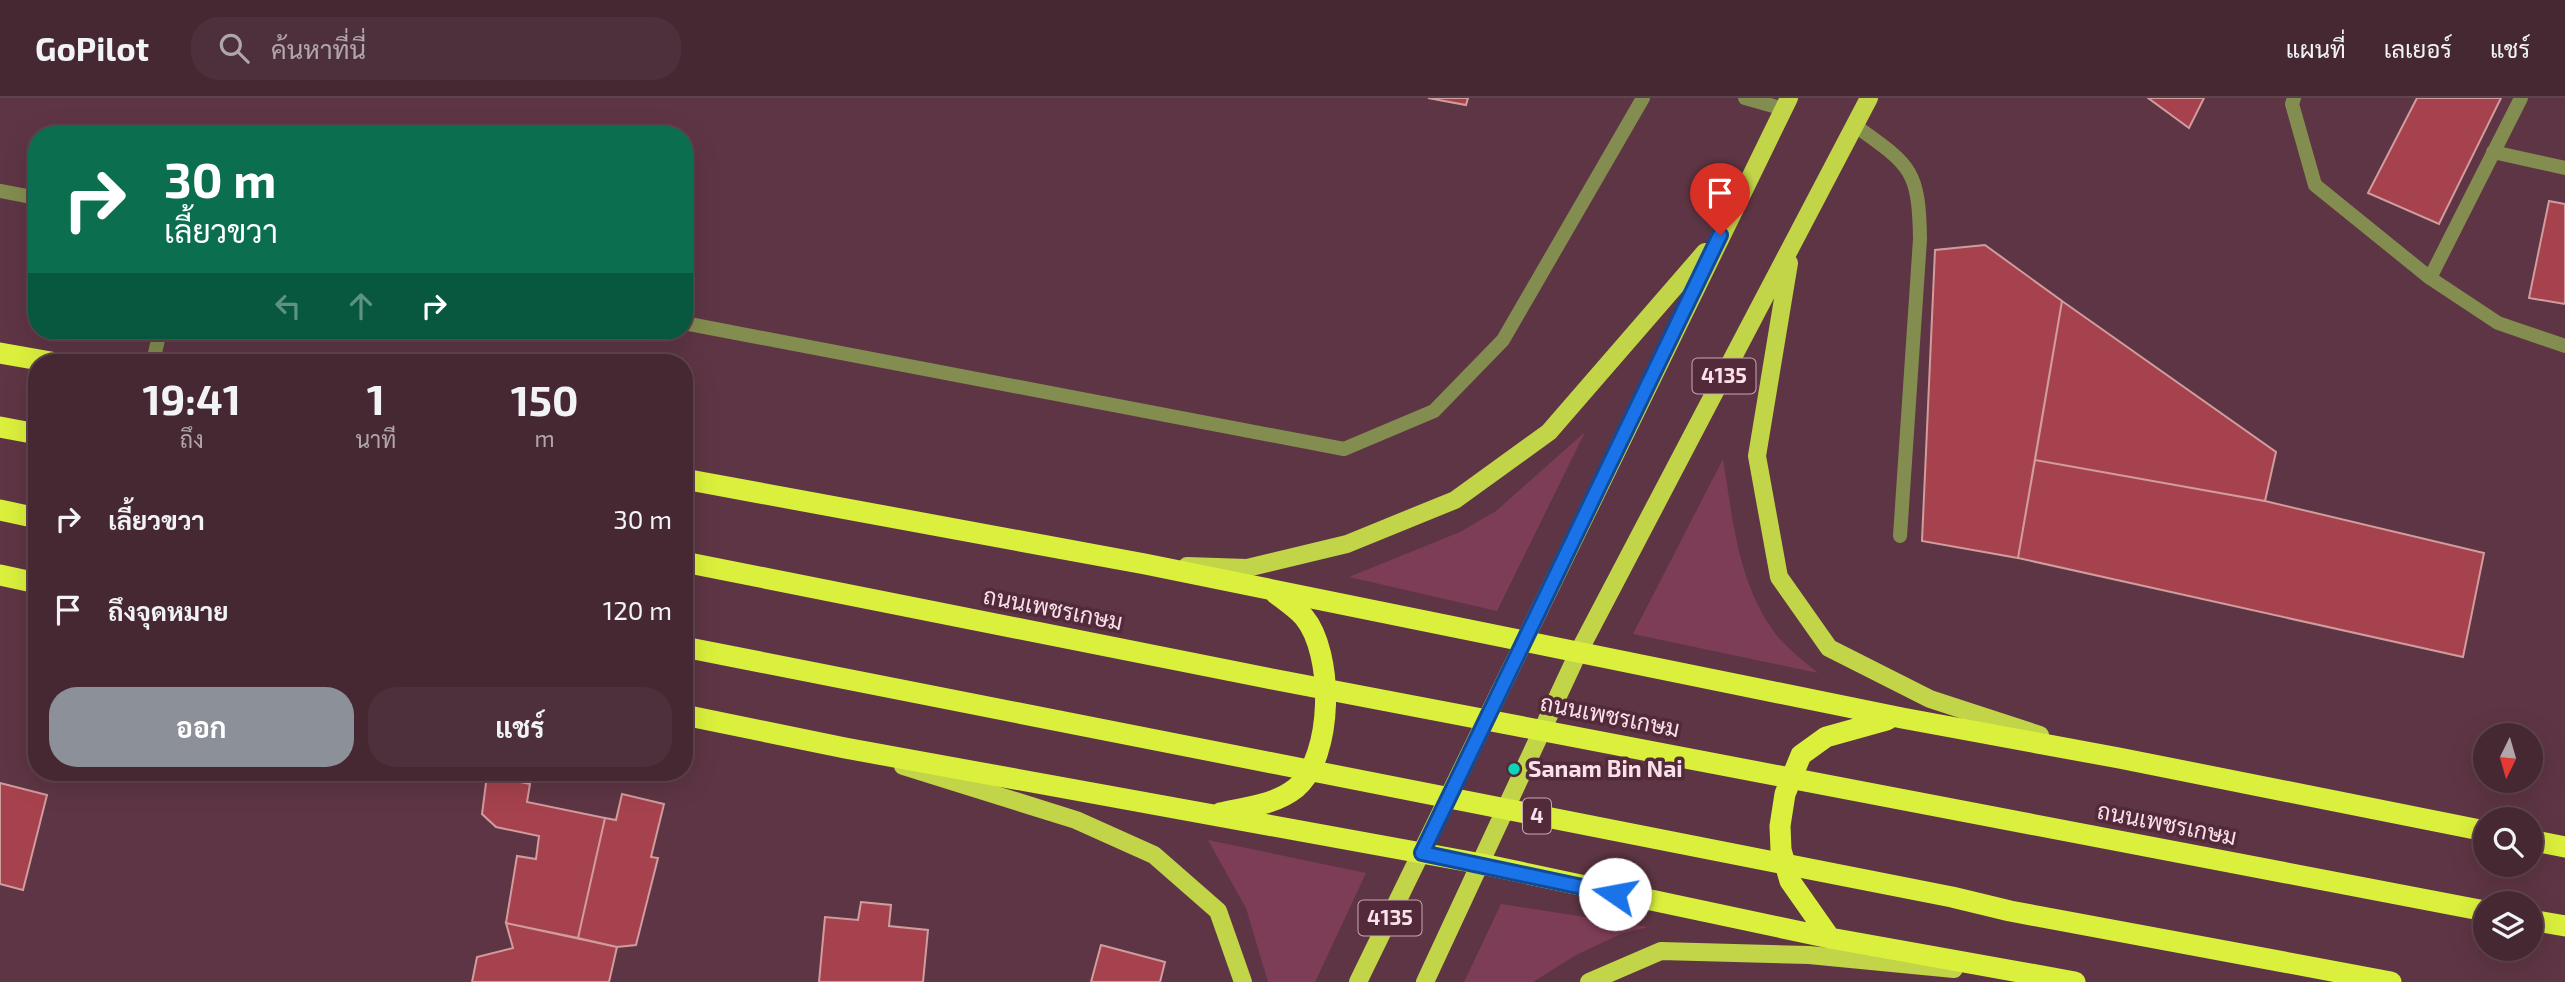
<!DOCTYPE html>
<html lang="th">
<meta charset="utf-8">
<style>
body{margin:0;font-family:"Exo 2",Sarabun,sans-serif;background:#4d303b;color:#f1f3f6;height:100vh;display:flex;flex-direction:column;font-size:26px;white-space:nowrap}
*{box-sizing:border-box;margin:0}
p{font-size:23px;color:#b0a6ac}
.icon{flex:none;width:38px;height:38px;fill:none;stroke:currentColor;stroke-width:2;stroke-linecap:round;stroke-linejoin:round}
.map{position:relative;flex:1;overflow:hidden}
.panel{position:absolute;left:28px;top:256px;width:665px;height:427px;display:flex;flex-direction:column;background:#462833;border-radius:28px;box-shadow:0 7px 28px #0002,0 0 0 2px #5e444e}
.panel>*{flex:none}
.top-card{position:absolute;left:28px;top:28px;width:665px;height:214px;border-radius:28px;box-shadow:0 7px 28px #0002,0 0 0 2px #5e444e;background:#0b6e4f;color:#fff;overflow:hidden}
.needle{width:46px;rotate:185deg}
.controls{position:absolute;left:2473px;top:625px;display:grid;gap:14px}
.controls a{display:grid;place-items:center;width:70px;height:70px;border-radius:50%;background:#462833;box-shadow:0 7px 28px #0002,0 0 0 2px #5e444e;font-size:35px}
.pin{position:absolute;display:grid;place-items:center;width:60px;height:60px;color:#fff;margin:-72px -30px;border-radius:50% 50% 50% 0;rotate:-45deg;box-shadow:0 0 7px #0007}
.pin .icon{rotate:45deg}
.me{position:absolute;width:77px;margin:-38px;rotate:282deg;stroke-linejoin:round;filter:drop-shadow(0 0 5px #0008)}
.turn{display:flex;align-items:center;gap:24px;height:147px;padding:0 21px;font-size:32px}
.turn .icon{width:91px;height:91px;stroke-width:2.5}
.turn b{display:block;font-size:49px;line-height:60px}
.lanes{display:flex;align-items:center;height:66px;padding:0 21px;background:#0003;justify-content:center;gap:35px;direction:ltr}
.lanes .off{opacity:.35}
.eta{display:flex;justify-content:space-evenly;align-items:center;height:119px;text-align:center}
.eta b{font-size:42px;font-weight:700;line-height:49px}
.cta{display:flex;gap:14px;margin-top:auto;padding:14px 21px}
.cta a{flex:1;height:80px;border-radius:28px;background:#8c9099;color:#fff;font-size:28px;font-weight:700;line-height:80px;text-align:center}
.cta a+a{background:#4d303b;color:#f1f3f6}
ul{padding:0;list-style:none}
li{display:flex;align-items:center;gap:21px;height:91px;padding:0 21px}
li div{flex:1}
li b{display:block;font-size:26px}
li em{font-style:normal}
header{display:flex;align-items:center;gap:42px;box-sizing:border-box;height:98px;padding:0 35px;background:#462833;border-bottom:2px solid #5e444e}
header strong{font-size:33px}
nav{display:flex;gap:38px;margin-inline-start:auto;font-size:24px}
.search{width:490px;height:63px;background:#4d303b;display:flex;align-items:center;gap:18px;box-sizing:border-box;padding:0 24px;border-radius:28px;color:#b0a6ac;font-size:26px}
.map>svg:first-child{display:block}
.green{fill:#7e3d57}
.building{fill:#a6424d;stroke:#d09c9e;stroke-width:2}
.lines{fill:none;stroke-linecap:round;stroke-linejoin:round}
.lane{stroke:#838d4f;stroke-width:14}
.street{stroke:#838d4f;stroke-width:14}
.primary{stroke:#c2d447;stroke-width:18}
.highway{stroke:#dbf03c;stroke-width:21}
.highway-bridge{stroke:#dbf03c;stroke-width:21}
.route-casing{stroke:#114b97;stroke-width:18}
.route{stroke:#1a73e8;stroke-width:12}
.poi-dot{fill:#0dd5b5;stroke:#522a3a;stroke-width:2.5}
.labels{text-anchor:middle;stroke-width:7;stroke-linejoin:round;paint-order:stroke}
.shield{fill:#522a3a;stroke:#c8a9b4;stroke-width:2}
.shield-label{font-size:21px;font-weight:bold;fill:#fae0e8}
.street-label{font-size:23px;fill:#fae0e8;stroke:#522a3a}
.poi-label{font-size:23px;font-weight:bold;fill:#fae0e8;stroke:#522a3a;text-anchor:start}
</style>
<header>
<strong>GoPilot</strong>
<div class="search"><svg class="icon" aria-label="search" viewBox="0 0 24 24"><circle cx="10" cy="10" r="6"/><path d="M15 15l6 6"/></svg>ค้นหาที่นี่</div>
<nav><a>แผนที่</a><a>เลเยอร์</a><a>แชร์</a></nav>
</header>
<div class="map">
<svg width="2565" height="884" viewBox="0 0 2565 884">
<rect width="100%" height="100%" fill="#5e3544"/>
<path class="green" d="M1585 334 1497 513 1349 479 1460 434 1496 413Z
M1723 361C1733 423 1738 488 1778 539 1789 552 1805 564 1818 575L1633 536Z
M1208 742 1366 775 1315 884H1268L1246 810Z
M1501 806 1648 829 1621 836 1576 857 1533 884H1464Z"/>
<path class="building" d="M1428 0H1468L1466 7Z
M2148 0H2204L2189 30Z
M2417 0H2501L2439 126 2368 95Z
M2549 103 2565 106V206L2529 200Z
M1985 147 2062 203 2018 460 1922 443 1935 152Z
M2062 203 2276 354 2265 403 2035 362Z
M2035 362 2265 403 2484 455 2463 559 2018 460Z
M487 677 530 686 527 704 605 720 578 840 506 825 517 758 536 761 539 738 496 729 482 716Z
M0 685 47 697 23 792 0 786Z
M622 696 664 706 651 759 658 760 636 847 617 849 578 840 605 720 616 722Z
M861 804 891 807 889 828 928 832 923 884H819L825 819 858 822Z
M506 825 617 849 609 884H472L477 859 513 850Z
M1101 847 1165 864 1160 884H1091Z"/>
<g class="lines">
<path class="lane" d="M1745 0 1784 11
M1854 27C1910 67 1919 70 1920 141L1900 438
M0 93 37 100
M684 225 1344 351 1434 313 1503 242 1643 0
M153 264 160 233"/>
<path class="street" d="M2294 0 2292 6 2315 87 2430 180 2521 0
M2493 54 2565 70
M2430 180 2498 225 2565 248"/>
<path class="primary" d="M1789 165 1757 358 1779 479 1829 550 1930 601 2040 637
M1187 468 1247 470 1347 446 1455 402 1549 334 1705 154
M903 668 1076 722 1154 757 1218 813 1243 884
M1358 884 1789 0
M1425 884 1578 555 1869 0
M1589 884 1661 853 1809 857 1954 871"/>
<path class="highway" d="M0 255 51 264
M0 329 37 336
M684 381 1145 466 1902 620 2119 660 2485 733
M0 412 37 420
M0 477 37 485
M684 617 845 650 1482 766 1830 840 2075 884
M1220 715C1246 709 1275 707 1296 690 1334 658 1334 555 1304 519 1296 510 1284 502 1275 495
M2530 742 2565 749
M2530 822 2565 828
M1830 840 1790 783 1781 752 1780 728 1785 696 1801 657 1826 639 1887 622"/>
<path class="highway-bridge" d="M684 464 1267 580 2485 813
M684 549 1952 799 2010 813 2391 884"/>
</g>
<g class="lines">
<defs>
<path id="route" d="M1615 796 1422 755 1720 137"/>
</defs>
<use href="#route" class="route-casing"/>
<use href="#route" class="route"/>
</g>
<circle class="poi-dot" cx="1514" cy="671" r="7"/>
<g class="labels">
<g class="shield">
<rect x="1692.5" y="260.5" width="63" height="35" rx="5"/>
<rect x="1523" y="700.5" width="28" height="35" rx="5"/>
<rect x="1358.5" y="802.5" width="63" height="35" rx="5"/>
</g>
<g class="shield-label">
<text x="1724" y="285">4135</text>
<text x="1537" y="725">4</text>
<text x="1390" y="827">4135</text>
</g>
<g class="street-label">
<text transform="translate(1053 511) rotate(11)" y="8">ถนนเพชรเกษม</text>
<text transform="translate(1610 618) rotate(11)" y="8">ถนนเพชรเกษม</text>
<text transform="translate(2167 726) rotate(11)" y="8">ถนนเพชรเกษม</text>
</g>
<g class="poi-label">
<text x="1528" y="679">Sanam Bin Nai</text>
</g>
</g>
</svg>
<div class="controls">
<a><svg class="needle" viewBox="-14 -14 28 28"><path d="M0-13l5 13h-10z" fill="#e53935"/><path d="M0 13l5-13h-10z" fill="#b0a6ac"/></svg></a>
<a><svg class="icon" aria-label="search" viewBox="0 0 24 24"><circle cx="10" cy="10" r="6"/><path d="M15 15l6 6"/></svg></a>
<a><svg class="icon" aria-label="layers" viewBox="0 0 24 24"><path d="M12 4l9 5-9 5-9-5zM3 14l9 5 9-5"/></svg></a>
</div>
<div class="pin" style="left:1720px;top:137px;background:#d93025"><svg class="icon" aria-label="arrive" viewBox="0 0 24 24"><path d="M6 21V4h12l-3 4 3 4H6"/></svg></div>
<svg class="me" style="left:1615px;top:796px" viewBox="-20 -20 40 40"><circle r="19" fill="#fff"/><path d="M0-13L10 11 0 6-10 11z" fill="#1a73e8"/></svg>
<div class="top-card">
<div class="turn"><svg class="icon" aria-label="right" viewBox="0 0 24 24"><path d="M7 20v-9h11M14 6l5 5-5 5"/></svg><div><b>30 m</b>เลี้ยวขวา</div></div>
<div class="lanes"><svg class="icon off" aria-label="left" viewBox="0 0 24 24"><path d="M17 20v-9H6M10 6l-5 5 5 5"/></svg><svg class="icon off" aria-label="ahead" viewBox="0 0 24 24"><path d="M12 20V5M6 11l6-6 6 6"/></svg><svg class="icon" aria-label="right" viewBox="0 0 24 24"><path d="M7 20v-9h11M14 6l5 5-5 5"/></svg></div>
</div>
<section class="panel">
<div class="eta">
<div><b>19:41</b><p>ถึง</p></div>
<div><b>1</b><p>นาที</p></div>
<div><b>150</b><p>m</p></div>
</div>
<ul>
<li><svg class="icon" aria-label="right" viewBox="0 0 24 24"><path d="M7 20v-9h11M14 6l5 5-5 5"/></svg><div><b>เลี้ยวขวา</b></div><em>30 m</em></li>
<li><svg class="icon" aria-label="arrive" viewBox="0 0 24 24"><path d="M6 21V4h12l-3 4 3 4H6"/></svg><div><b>ถึงจุดหมาย</b></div><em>120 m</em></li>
</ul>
<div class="cta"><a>ออก</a><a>แชร์</a></div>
</section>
</div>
